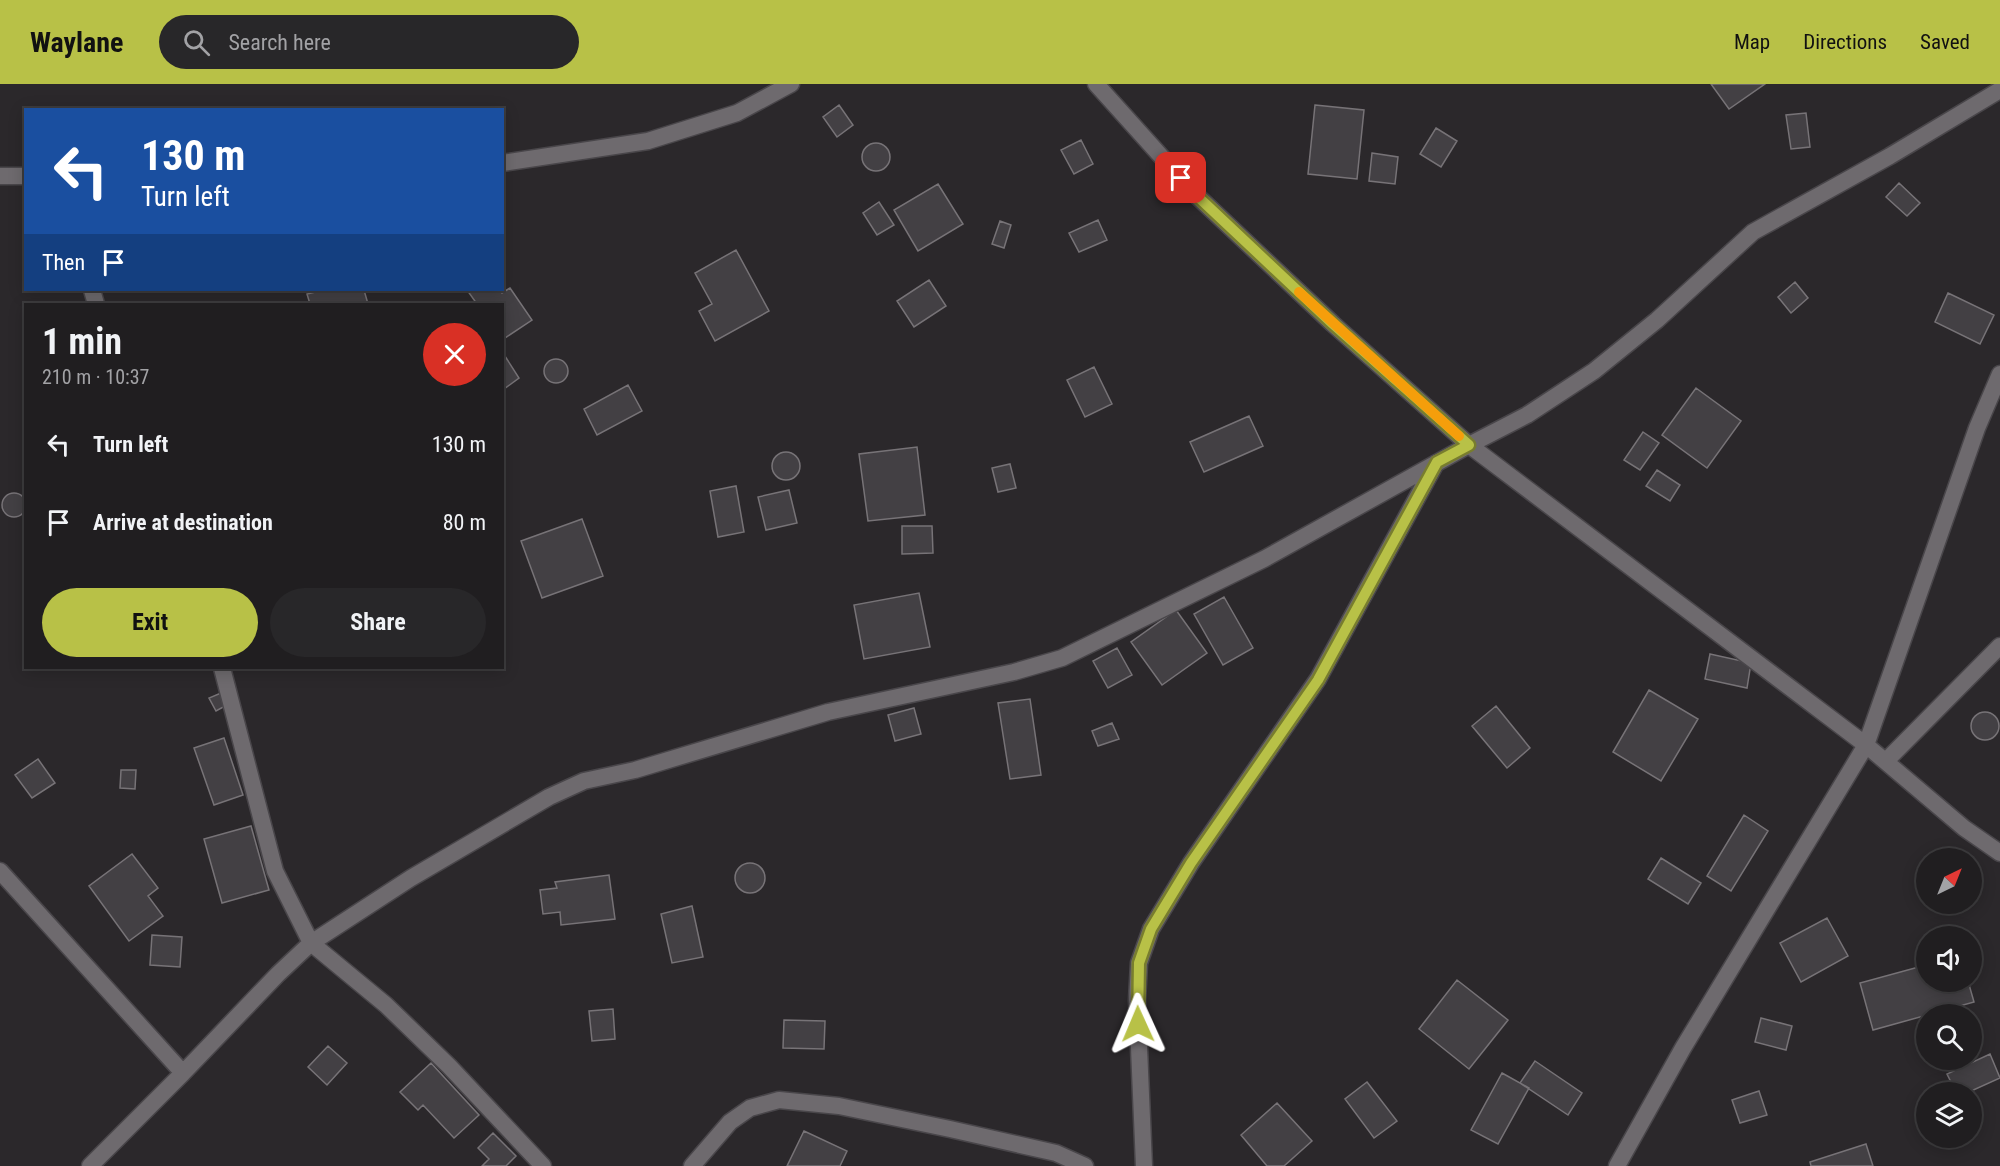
<!DOCTYPE html>
<meta charset="utf-8">
<style>
body{margin:0;font-family:"Roboto Condensed",sans-serif;background:#282729;color:#f1f3f6;height:100vh;display:flex;flex-direction:column;font-size:22px;white-space:nowrap}
*{box-sizing:border-box;margin:0}
p{font-size:20px;color:#a2a2a5}
.icon{flex:none;width:33px;height:33px;fill:none;stroke:currentColor;stroke-width:2;stroke-linecap:round;stroke-linejoin:round}
.map{position:relative;flex:1;overflow:hidden}
.details{position:absolute;left:24px;top:219px;width:480px;height:366px;display:flex;flex-direction:column;background:#201e20;border-radius:0px;box-shadow:0 3px 15px #0003,0 0 0 2px #3d3c3e}
.details>*{flex:none}
.hud{position:absolute;left:24px;top:24px;width:480px;height:183px;border-radius:0px;box-shadow:0 3px 15px #0003,0 0 0 2px #3d3c3e;background:#1a4fa0;color:#fff;overflow:hidden}
.needle{width:39px;rotate:43deg}
.tools{position:absolute;left:1916px;top:764px;display:grid;gap:12px}
.tools a{display:grid;place-items:center;width:66px;height:66px;border-radius:50%;background:#201e20;box-shadow:0 3px 15px #0003,0 0 0 2px #3d3c3e;font-size:30px}
.pin{position:absolute;display:grid;place-items:center;width:51px;height:51px;color:#fff;margin:-26px;border-radius:12px;box-shadow:0 3px 9px #0006}
.me{position:absolute;width:66px;margin:-33px;rotate:359deg;stroke-linejoin:round;filter:drop-shadow(0 0 4px #0008)}
.turn{display:flex;align-items:center;gap:21px;height:126px;padding:0 18px;font-size:27px}
.turn .icon{width:78px;height:78px;stroke-width:2.5}
.turn b{display:block;font-size:42px;line-height:51px}
.then{display:flex;align-items:center;height:57px;padding:0 18px;background:#0003;gap:12px;font-size:22px}
.round{display:grid;place-items:center;flex:none;width:63px;height:63px;border-radius:32px;background:#282729}
.head{display:flex;align-items:center;justify-content:space-between;height:102px;padding:0 18px}
h1{font-size:36px;font-weight:700;line-height:45px}
.cta{display:flex;gap:12px;margin-top:auto;padding:12px 18px}
.cta a{flex:1;height:69px;border-radius:36px;background:#b8c147;color:#111;font-size:24px;font-weight:700;line-height:69px;text-align:center}
.cta a+a{background:#282729;color:#f1f3f6}
ul{padding:0;list-style:none}
li{display:flex;align-items:center;gap:18px;height:78px;padding:0 18px}
li div{flex:1}
li b{display:block;font-size:22px}
li em{font-style:normal}
header{display:flex;align-items:center;gap:36px;box-sizing:border-box;height:84px;padding:0 30px;background:#b8c147;color:#111}
header strong{font-size:28px}
nav{display:flex;gap:33px;margin-inline-start:auto;font-size:21px}
.search{width:420px;height:54px;background:#282729;display:flex;align-items:center;gap:15px;box-sizing:border-box;padding:0 21px;border-radius:33px;color:#a2a2a5;font-size:22px}
.map>svg:first-child{display:block}
.building{fill:#434044;stroke:#777377;stroke-width:1.5}
.lines{fill:none;stroke-linecap:round;stroke-linejoin:round}
.minor-casing{stroke:#49464a;stroke-width:19}
.minor{stroke:#6e6a6e;stroke-width:16}
.route-casing{stroke:#787d2e;stroke-width:15}
.route{stroke:#b8c147;stroke-width:10}
.slow{stroke:#f59e0b;stroke-width:10}
</style>
<header>
<strong>Waylane</strong>
<div class="search"><svg class="icon" aria-label="search" viewBox="0 0 24 24"><circle cx="10" cy="10" r="6"/><path d="M15 15l6 6"/></svg>Search here</div>
<nav><a>Map</a><a>Directions</a><a>Saved</a></nav>
</header>
<div class="map">
<svg width="2000" height="1082" viewBox="0 0 2000 1082">
<rect width="100%" height="100%" fill="#2b282b"/>
<path class="building" d="M1711 0H1765L1729 25Z
M839 21 853 41 837 53 823 33Z
M1315 21 1364 26 1357 95 1308 90Z
M1806 29 1810 63 1791 65 1786 31Z
M1436 44 1457 57 1441 83 1420 70Z
M1081 56 1093 80 1074 90 1061 66Z
M862 73a14 14 0 1 1 28 0a14 14 0 1 1-28 0Z
M1372 69 1398 73 1395 100 1369 97Z
M1899 99 1920 119 1907 132 1886 113Z
M938 100 963 140 918 167 894 126Z
M879 118 894 141 877 151 863 129Z
M1098 136 1107 156 1079 168 1069 149Z
M1000 137 1011 141 1004 164 992 160Z
M736 166 769 227 715 257 699 227 712 220 695 189Z
M929 196 946 222 914 243 897 217Z
M1795 198 1808 214 1791 229 1778 213Z
M510 204 532 236 502 256V220H490L489 218 486 220H477L467 206H500L502 209Z
M324 206H364L368 220H310L307 210Z
M1948 209 1994 231 1980 260 1935 238Z
M503 269 519 294 504 305 502 303Z
M544 287a12 12 0 1 1 24 0a12 12 0 1 1-24 0Z
M1094 283 1112 320 1085 333 1067 296Z
M628 301 642 327 597 351 584 325Z
M1696 304 1741 337 1707 384 1662 351Z
M1249 332 1263 362 1204 388 1190 358Z
M1643 348 1659 359 1640 386 1624 376Z
M917 363 925 431 868 437 859 370Z
M772 382a14 14 0 1 1 28 0a14 14 0 1 1-28 0Z
M1010 380 1016 404 998 408 992 384Z
M1657 386 1680 401 1670 417 1646 402Z
M736 402 744 448 718 453 710 407Z
M789 406 797 439 766 446 758 413Z
M2 421a12 12 0 1 1 24 0a12 12 0 1 1-24 0Z
M582 435 603 492 542 514 521 457Z
M902 442H932L933 469 902 470Z
M919 509 930 563 864 575 854 521Z
M1224 513 1253 564 1223 581 1194 530Z
M1176 526 1207 569 1162 601 1131 558Z
M1117 564 1132 591 1108 604 1093 577Z
M1710 570 1751 579 1747 604 1705 595Z
M1649 606 1698 635 1661 697 1613 668Z
M221 609 227 621 216 627 209 614Z
M1030 615 1041 691 1010 695 998 619Z
M1496 622 1530 664 1507 684 1472 642Z
M914 624 921 650 895 657 888 631Z
M1971 642a14 14 0 1 1 28 0a14 14 0 1 1-28 0Z
M1112 639 1119 655 1098 662 1092 647Z
M224 654 243 711 214 721 194 664Z
M38 675 55 699 32 714 15 691Z
M121 686H136L135 705 120 704Z
M1744 731 1768 747 1731 807 1707 792Z
M251 742 269 806 222 819 204 755Z
M132 770 158 804 148 812 163 832 129 857 89 802Z
M1661 774 1701 799 1688 820 1648 795Z
M735 794a15 15 0 1 1 30 0a15 15 0 1 1-30 0Z
M609 791 615 835 561 841 560 828 543 830 540 806 557 804 555 798Z
M692 822 703 873 672 879 661 830Z
M1827 834 1848 872 1801 898 1780 859Z
M152 851 182 853 180 883 150 881Z
M1926 881V897H1968L1974 918 1873 946 1860 899Z
M1457 896 1508 936 1469 985 1419 945Z
M613 925 615 955 592 957 589 927Z
M1761 934 1792 942 1786 966 1755 958Z
M784 936 825 937 824 965 783 964Z
M328 962 347 979 327 1001 308 983Z
M1990 970 2000 994 1969 1008H1956L1947 990Z
M1933 975H1958V976L1936 983Z
M1535 977 1582 1009 1568 1031 1520 999Z
M431 979 479 1031 454 1054 423 1021 418 1026 400 1008Z
M1502 989 1529 1004 1498 1060 1471 1046Z
M1367 998 1397 1037 1374 1054 1345 1015Z
M1759 1007 1767 1031 1740 1039 1732 1016Z
M1277 1019 1312 1057 1284 1082H1267L1241 1051Z
M804 1047 847 1067 840 1082H787Z
M493 1049 516 1072 506 1082H482L489 1075 478 1064Z
M1866 1060 1873 1082H1811L1810 1078Z"/>
<g class="lines">
<defs>
<path id="minor" d="M1096 0 1195 110 1333 240 1469 361 1866 661 1964 744 2000 769
M502 79 648 57 737 29 791 0
M0 92H26
M92 206 96 220
M222 584 275 787 311 859 411 794 549 713 584 697 635 686 828 628 1014 588 1062 574 1264 475 1469 361 1527 331 1594 287 1657 236 1753 148 1890 72 2000 6
M1886 677 2000 562
M0 787 183 989 90 1082
M183 989 278 890 311 859 386 921 449 982 543 1082
M692 1082 730 1038 750 1024 779 1016 839 1022 950 1045 1056 1069 1085 1082
M1144 1082 1137 916 1139 879 1151 845 1191 779 1318 595 1436 379
M1617 1082 1683 964 1866 661 1977 344 2000 290"/>
</defs>
<use href="#minor" class="minor-casing"/>
<use href="#minor" class="minor"/>
</g>
<g class="lines">
<defs>
<path id="route" d="M1138 940 1139 879 1151 845 1191 779 1318 596 1437 378 1469 361 1333 240 1195 110 1181 94"/>
</defs>
<use href="#route" class="route-casing"/>
<use href="#route" class="route"/>
<path class="slow" d="M1299 208 1459 352"/>
</g>
</svg>
<div class="tools">
<a><svg class="needle" viewBox="-14 -14 28 28"><path d="M0-13l5 13h-10z" fill="#e53935"/><path d="M0 13l5-13h-10z" fill="#a2a2a5"/></svg></a>
<a><svg class="icon" aria-label="sound" viewBox="0 0 24 24"><path d="M4 9h4l5-4v14l-5-4H4zM17 9q2 3 0 6"/></svg></a>
<a><svg class="icon" aria-label="search" viewBox="0 0 24 24"><circle cx="10" cy="10" r="6"/><path d="M15 15l6 6"/></svg></a>
<a><svg class="icon" aria-label="layers" viewBox="0 0 24 24"><path d="M12 4l9 5-9 5-9-5zM3 14l9 5 9-5"/></svg></a>
</div>
<div class="pin" style="left:1181px;top:94px;background:#d93025"><svg class="icon" aria-label="arrive" viewBox="0 0 24 24"><path d="M6 21V4h12l-3 4 3 4H6"/></svg></div>
<svg class="me" style="left:1138px;top:940px" viewBox="-20 -20 40 40"><path d="M0-17L14 15 0 8-14 15z" fill="#b8c147" stroke="#fff" stroke-width="4"/></svg>
<div class="hud">
<div class="turn"><svg class="icon" aria-label="left" viewBox="0 0 24 24"><path d="M17 20v-9H6M10 6l-5 5 5 5"/></svg><div><b>130 m</b>Turn left</div></div>
<div class="then">Then<svg class="icon" aria-label="arrive" viewBox="0 0 24 24"><path d="M6 21V4h12l-3 4 3 4H6"/></svg></div>
</div>
<section class="details">
<div class="head"><div><h1>1 min</h1><p>210 m · 10:37</p></div><a class="round" style="background:#d93025;color:#fff"><svg class="icon" aria-label="close" viewBox="0 0 24 24"><path d="M6 6l12 12M18 6L6 18"/></svg></a></div>
<ul>
<li><svg class="icon" aria-label="left" viewBox="0 0 24 24"><path d="M17 20v-9H6M10 6l-5 5 5 5"/></svg><div><b>Turn left</b></div><em>130 m</em></li>
<li><svg class="icon" aria-label="arrive" viewBox="0 0 24 24"><path d="M6 21V4h12l-3 4 3 4H6"/></svg><div><b>Arrive at destination</b></div><em>80 m</em></li>
</ul>
<div class="cta"><a>Exit</a><a>Share</a></div>
</section>
</div>
